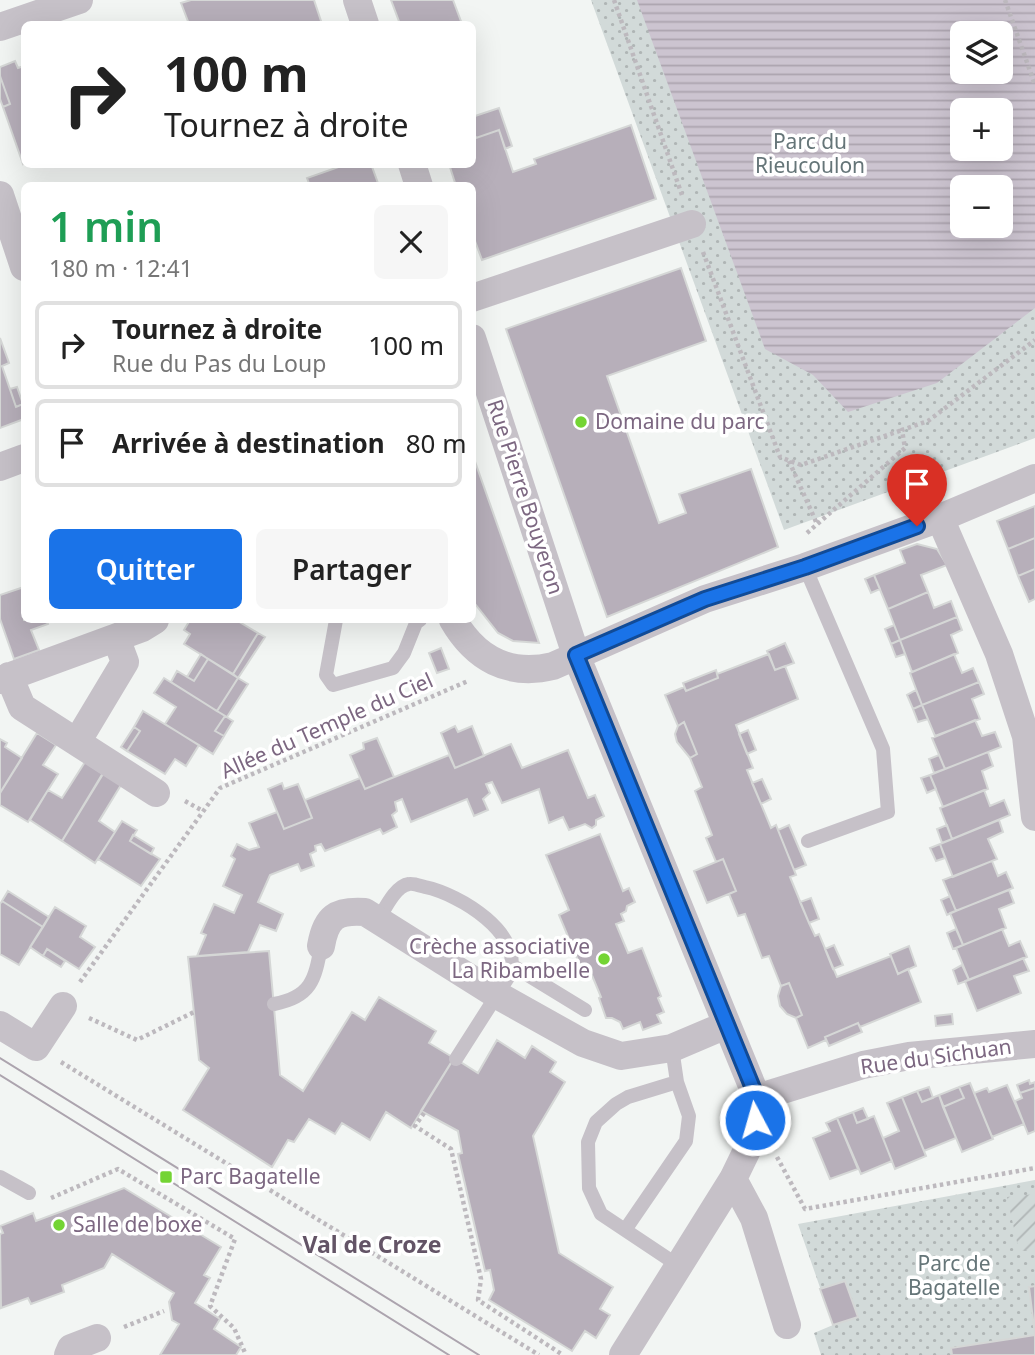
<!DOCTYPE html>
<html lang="fr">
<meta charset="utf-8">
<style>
body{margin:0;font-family:"Noto Sans",sans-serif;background:#f6f6f6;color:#222;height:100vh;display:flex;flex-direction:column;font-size:26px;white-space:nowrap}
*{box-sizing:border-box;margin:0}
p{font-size:23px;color:#767676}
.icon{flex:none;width:38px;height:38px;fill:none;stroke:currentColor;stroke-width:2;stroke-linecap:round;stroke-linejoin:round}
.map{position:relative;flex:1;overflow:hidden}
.details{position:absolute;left:21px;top:182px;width:455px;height:441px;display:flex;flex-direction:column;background:#fff;border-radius:10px;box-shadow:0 7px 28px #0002}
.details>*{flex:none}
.hud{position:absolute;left:21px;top:21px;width:455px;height:147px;border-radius:10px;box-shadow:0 7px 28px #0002;background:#fff;color:#222;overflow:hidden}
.fabs{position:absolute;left:950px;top:21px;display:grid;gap:14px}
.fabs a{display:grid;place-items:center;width:63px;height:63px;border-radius:10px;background:#fff;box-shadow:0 7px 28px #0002;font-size:35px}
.pin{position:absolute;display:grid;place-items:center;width:60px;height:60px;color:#fff;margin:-72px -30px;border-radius:50% 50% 50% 0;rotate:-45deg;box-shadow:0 0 7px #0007}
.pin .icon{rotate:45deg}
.me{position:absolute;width:77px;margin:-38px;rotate:354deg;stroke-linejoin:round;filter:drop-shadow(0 0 5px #0008)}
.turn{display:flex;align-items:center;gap:24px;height:147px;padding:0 28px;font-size:32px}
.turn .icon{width:91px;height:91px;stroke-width:2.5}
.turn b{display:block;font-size:49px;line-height:60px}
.round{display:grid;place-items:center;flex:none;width:74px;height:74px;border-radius:10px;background:#f6f6f6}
.overview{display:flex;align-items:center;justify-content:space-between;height:119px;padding:0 28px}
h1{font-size:42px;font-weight:600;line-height:52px;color:#1e9e55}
.cta{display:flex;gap:14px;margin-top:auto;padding:14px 28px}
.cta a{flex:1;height:80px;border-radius:10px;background:#1a73e8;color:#fff;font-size:28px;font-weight:600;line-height:80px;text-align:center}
.cta a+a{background:#f6f6f6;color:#222}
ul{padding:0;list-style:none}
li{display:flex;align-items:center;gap:21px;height:88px;margin:0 14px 10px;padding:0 14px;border:4px solid #e0e0e0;border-radius:10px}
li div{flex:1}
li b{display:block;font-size:26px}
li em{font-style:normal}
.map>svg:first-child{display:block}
.park{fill:url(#park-dots);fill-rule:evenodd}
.garden{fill:url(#garden-furrows)}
.water{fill:url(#water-rules);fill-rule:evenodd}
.building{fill:#b7afba;stroke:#d5d7d6;stroke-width:2}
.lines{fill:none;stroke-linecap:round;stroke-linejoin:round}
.path{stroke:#bdb9be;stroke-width:4.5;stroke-dasharray:3.5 3.5;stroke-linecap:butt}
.lane{stroke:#c6c1c8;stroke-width:14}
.street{stroke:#c6c1c8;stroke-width:28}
.tram{stroke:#aca4ae;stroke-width:2}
.route-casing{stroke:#114b97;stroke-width:18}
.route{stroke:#1a73e8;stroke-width:12}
.poi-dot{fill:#74d434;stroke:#fff;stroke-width:2.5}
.labels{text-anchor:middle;stroke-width:7;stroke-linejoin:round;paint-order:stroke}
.park-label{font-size:21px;fill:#657578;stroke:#fff}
.poi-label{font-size:21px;fill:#7c6781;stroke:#fff;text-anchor:start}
.street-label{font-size:21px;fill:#7c6781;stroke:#fff}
.neighbourhood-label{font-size:23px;font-weight:bold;fill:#635466;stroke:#fff}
</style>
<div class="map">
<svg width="1035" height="1355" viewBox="0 0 1035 1355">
<defs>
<pattern id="park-dots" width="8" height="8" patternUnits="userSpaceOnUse" patternTransform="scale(1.75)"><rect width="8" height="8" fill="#d2dad9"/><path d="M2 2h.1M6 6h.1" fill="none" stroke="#afb5b5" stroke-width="1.8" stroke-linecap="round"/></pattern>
<pattern id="garden-furrows" width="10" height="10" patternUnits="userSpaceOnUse" patternTransform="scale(1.75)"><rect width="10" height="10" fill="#d2dad9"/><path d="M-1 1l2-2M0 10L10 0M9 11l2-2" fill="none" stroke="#afb5b5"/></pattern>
<pattern id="water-rules" width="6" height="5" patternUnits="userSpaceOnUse" patternTransform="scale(1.75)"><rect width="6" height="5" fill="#ccc4d0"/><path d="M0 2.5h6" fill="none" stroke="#aba3ae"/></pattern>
</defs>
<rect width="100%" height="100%" fill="#f2f5f3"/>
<path class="park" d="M591 0H1035V438L784 530ZM962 33H1001V72H962ZM962 110H1001V149H962ZM962 187H1001V226H962Z
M1035 1180V1355H821L814 1333 833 1325 798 1224Z"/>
<path class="garden" d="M1035 1194V1250L1019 1251 1007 1197Z"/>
<path class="water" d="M637 0H1035V308L937 383 848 412 813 375 765 349ZM962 33H1001V72H962ZM962 110H1001V149H962ZM962 187H1001V226H962Z"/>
<path class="building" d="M191 0H314L322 24H189L181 3Z
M391 0H453L462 24H400Z
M15 61 18 68 24 66V163L23 164 3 107 10 104 0 76V67Z
M0 76 10 104 3 107 0 99Z
M499 108 512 146 505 149 499 130 476 138 472 129V117Z
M631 125 656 199 482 260 472 233V186H456L449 164H472V129L476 138 499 130 513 172 536 164 534 159Z
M347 164H371L379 186H310L307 178Z
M681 268 706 341 607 376 659 523 686 513 679 494 751 469 778 547 607 617 506 329Z
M0 338 9 363 2 366 16 407 23 404 24 409V419L0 428Z
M17 387 23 404 16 407 10 389Z
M472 453 539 643 513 641 498 633 472 600Z
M1035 506V538L1008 549 997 521Z
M1035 538V569L1018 576 1008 549Z
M917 544 937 549 947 565 921 575 928 592 888 609 874 575 905 563 900 550Z
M1035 569V599L1029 602 1018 576Z
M874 575 880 589 871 593 865 579Z
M24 587V620H46L48 624 31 630 39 650 14 659 0 619V595Z
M928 592 934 608 951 601 957 617 900 640 888 609Z
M957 617 962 630 951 635 958 653 912 672 900 640Z
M190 620H236L258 633 233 674 184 644 190 634 184 630Z
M894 625 900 640 891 644 885 629Z
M258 633 265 637 238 678 233 674Z
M900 640 905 654 896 657 891 644Z
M785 643 794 663 775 670 767 651Z
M441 648 449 669 437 673 429 653Z
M201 654 208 659 194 681 187 677Z
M769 654 775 670 785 666 798 699 736 725 753 768 747 770 771 828 776 825 796 875 790 877 809 923 815 936 819 934 837 977 891 956 898 974 908 969 921 1002 860 1027 858 1023 825 1037 826 1040 808 1048 796 1018 802 1015 789 983 781 986 769 956 762 958 745 914 738 916 729 894 736 891 723 859 716 862 706 838 712 835 695 791 702 787 690 758 697 754 684 722 678 726 665 695 684 687 686 691 718 678 717 674Z
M954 654 962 673 973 668 979 682 922 705 910 673Z
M208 659 238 678 217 711 171 682 177 671 194 681Z
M716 670 718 678 686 691 683 683Z
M164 678 225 716 215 731 224 736 213 754 165 724 176 707 154 693Z
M238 678 248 684 227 717 217 711Z
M979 682 984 694 972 699 980 719 935 736 922 705Z
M916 690 922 705 913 709 907 695Z
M922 705 928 719 918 722 913 709Z
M143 711 199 745 186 766 175 759 165 774 127 751 140 731 134 727Z
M225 716 233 721 224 736 215 731Z
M975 720 982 736 995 732 1001 747 945 769 932 738Z
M684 722 697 754 690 758 677 742 675 734 678 726Z
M455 726 458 732 472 726 484 756 455 768 441 733Z
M134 727 140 731 127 751 121 747Z
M748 730 756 750 747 754 739 734Z
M37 733 56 745 43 765 58 774 28 822 0 805V793Z
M377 738 394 777 365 789 350 755 364 749 363 743Z
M0 739 7 743 5 747 22 758 0 793Z
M511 744 522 768 568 750 588 798 595 795 604 816 596 820V825L592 828 585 824 569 830 563 817 549 823 539 789 502 803 492 782 486 784 490 793 483 799 488 810 474 816 467 799 411 822 402 799 395 802 397 811 392 815 397 827 383 834 380 829 325 851 321 844 315 846 316 851 310 854 314 866 301 871 298 864 270 875 258 902 283 914 276 931 260 925 248 952 197 956 206 935 201 933 214 904 234 913 242 895 223 886 235 859 231 856 237 844 249 850 259 847 249 823 277 812 284 829 312 818 305 800 360 778 365 789 449 755 455 768Z
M988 752 993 766 982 771 988 789 943 807 930 775Z
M939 755 945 769 934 773 929 759Z
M85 762 103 774 62 841 30 820 48 790 62 798Z
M103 773 121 785 99 821 115 832 95 863 62 841Z
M930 775 936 789 927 793 921 778Z
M762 779 771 799 761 804 752 783Z
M282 783 284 789 298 784 312 818 284 829 268 789Z
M984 790 990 806 1004 800 1010 815 952 839 940 808Z
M999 820 1003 832 988 839 997 859 953 877 940 844Z
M122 821 137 830 130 841 160 859 141 886 98 859Z
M789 825 806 865 794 870 778 830Z
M947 825 952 839 942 843 937 829Z
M600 834 623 891 629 888 635 902 627 906 626 911 621 914 624 921 616 924 628 953 642 948 661 996 658 998 664 1012 657 1015 661 1023 643 1030 640 1022 623 1029 620 1022 612 1018H606L599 998 601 997 589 968 582 970 559 915 569 910 546 855Z
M133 835 154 848 151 854 130 841Z
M940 844 945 858 936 861 930 848Z
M723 859 736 891 707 903 694 871Z
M992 861 998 876 1006 872 1013 888 956 911 943 880Z
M1009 890 1014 903 999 909 1006 928 963 945 950 913Z
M8 891 49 917 43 927 2 901Z
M950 896 956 911 947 915 941 900Z
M811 898 819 919 809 923 800 902Z
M2 901 43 927 19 965 0 954V904Z
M55 907 86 926 80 937 95 947 79 969 47 949 43 956 30 947Z
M956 929 963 945 953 949 947 933Z
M1002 929 1009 946 1020 941 1027 957 969 980 956 948Z
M834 945 843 965 833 969 825 949Z
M909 946 916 966 898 974 890 954Z
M47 949 65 961 61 967 43 956Z
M269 951 280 1075 303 1091 352 1012 365 1020 379 997 436 1031 429 1043 454 1058 411 1128 386 1112 370 1140 342 1123 335 1134 309 1119 294 1142 288 1140 272 1167 183 1110 209 1068 199 1060 188 957Z
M1023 958 1029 971 1014 976 1021 993 977 1011 965 981Z
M962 965 969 980 958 984 953 970Z
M789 983 802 1015 796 1018 787 1014 780 1006 778 996 781 986Z
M952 1014 953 1024 936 1026 935 1016Z
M858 1023 862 1032 829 1046 825 1037Z
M497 1040 525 1058 532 1046 556 1062 550 1072 565 1082 533 1136 559 1253 613 1287 600 1309 610 1315 596 1338 585 1331 572 1351 489 1300 494 1290 490 1270 485 1271 458 1154 462 1153 458 1131 421 1111 454 1058 478 1073Z
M1029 1080 1030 1084 1035 1082V1088L1020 1093 1017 1085Z
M970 1083 993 1139 962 1152 943 1107 964 1098 959 1087Z
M1007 1085 1024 1124 992 1137 974 1093 987 1088 989 1092Z
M929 1087 933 1098 922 1102 917 1091Z
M959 1087 964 1098 943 1107 939 1095Z
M1035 1088V1131L1028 1134 1015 1101 1022 1098 1020 1093Z
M917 1091 922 1102 939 1095 956 1138 924 1151 902 1097Z
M902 1097 926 1156 895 1169 883 1138 899 1131 887 1103Z
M863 1108 868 1119 857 1123 853 1112Z
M853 1112 857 1123 874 1116 892 1161 861 1174 837 1118Z
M837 1118 858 1169 830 1179 813 1138 830 1131 826 1123Z
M124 1188 221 1247 204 1275 210 1278 195 1303 220 1319 214 1329 241 1347 236 1355H160L179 1324 172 1320 169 1302 174 1293 112 1254 104 1268 62 1285 64 1292 31 1304 28 1298 1 1308 0 1234 3 1233 0 1226 33 1213 36 1221Z
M845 1281 858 1317 833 1325 820 1289Z
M1035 1286V1335L1029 1287Z
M1035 1335V1355H952L951 1348Z"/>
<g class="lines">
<path class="path" d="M614 0 683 198
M1005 0 1035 85
M703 252 780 457 801 465 902 430
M789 461 817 524
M807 533 905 448 902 430 928 421 1035 340
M185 801 203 811
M80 982 220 788 468 681
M89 1018 137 1040 194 1012
M61 1062 539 1355
M424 1113 415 1126 451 1149 481 1279 478 1300 563 1355
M777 1157 805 1209 1035 1168
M51 1198 118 1169 235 1239 210 1306 234 1328 246 1355
M124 1327 164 1311"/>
<path class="lane" d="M805 567 883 749 888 812 808 841
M336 620 326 675 333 685 393 668 404 653 416 623 420 620
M378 920C385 909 395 886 409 884 413 883 421 886 425 887 459 894 526 934 509 976L456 1059
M513 966 585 1010
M274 1004C311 997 315 980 321 946
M677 1082 628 1097 616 1104 596 1122 588 1142 589 1188 601 1214 679 1266
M0 1177 29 1193
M625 1230 686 1141 689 1116 677 1082 672 1048"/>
<path class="street" d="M357 0 365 24
M0 27 79 0
M412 164 419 186
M0 195 24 267
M472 298 692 224
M472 338 576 655 757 1098 755 1120 749 1146 733 1179 623 1355
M0 467 24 458
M940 518 999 654 1026 736 1035 817
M453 620C475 658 508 677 553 666L705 599 805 567 940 518 1035 478
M9 676 22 707 156 793
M0 680 142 628 155 620
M77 742 125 662 116 638
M321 946C326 917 336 910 365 912L497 995 583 1043 621 1056 672 1048 726 1025
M0 1025 36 1047 63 1006
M757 1098 863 1065 909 1056 1035 1044
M733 1179 754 1218 787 1325
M68 1355 71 1348 97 1338"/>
<path class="tram" d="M0 1058 479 1355
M0 1075 449 1355"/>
</g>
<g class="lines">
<defs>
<path id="route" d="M755 1120 757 1098 576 655 705 599 805 567 917 526"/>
</defs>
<use href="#route" class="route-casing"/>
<use href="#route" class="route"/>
</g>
<g class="poi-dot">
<circle cx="581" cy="422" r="7"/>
<circle cx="604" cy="959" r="7"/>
<rect x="159" y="1170" width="14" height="14" rx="3.5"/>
<circle cx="59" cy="1225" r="7"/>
</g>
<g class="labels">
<g class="park-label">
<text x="810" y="149">Parc du<tspan x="810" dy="24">Rieucoulon</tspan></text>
<text x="954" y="1271">Parc de<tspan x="954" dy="24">Bagatelle</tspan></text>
</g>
<g class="poi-label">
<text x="595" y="429">Domaine du parc</text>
<text x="590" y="954" text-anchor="end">Crèche associative<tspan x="590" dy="24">La Ribambelle</tspan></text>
<text x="180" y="1184">Parc Bagatelle</text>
<text x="73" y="1232">Salle de boxe</text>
</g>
<g class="street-label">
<text transform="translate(525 497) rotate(72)" y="7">Rue Pierre Bouyeron</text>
<text transform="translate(327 726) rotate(-24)" y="7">Allée du Temple du Ciel</text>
<text transform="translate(936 1057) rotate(-8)" y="7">Rue du Sichuan</text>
</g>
<g class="neighbourhood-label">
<text x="372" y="1253">Val de Croze</text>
</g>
</g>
</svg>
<div class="fabs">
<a><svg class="icon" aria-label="layers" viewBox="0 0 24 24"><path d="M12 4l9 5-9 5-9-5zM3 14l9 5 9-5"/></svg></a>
<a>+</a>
<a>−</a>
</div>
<div class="pin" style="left:917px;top:526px;background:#d93025"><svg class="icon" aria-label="arrive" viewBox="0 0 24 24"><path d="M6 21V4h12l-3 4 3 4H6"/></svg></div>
<svg class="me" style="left:755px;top:1120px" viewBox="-20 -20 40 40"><circle r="17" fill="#1a73e8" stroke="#fff" stroke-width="3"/><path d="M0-11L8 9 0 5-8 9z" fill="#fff"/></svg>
<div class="hud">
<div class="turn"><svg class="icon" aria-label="right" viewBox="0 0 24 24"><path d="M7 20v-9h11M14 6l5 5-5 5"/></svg><div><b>100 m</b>Tournez à droite</div></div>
</div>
<section class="details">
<div class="overview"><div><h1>1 min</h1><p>180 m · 12:41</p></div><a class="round"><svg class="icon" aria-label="close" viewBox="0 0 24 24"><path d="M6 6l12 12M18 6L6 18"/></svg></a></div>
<ul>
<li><svg class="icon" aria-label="right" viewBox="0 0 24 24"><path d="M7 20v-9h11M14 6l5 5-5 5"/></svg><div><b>Tournez à droite</b><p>Rue du Pas du Loup</p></div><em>100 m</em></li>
<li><svg class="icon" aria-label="arrive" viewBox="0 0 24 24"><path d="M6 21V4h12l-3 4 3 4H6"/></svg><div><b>Arrivée à destination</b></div><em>80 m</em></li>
</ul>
<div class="cta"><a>Quitter</a><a>Partager</a></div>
</section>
</div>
